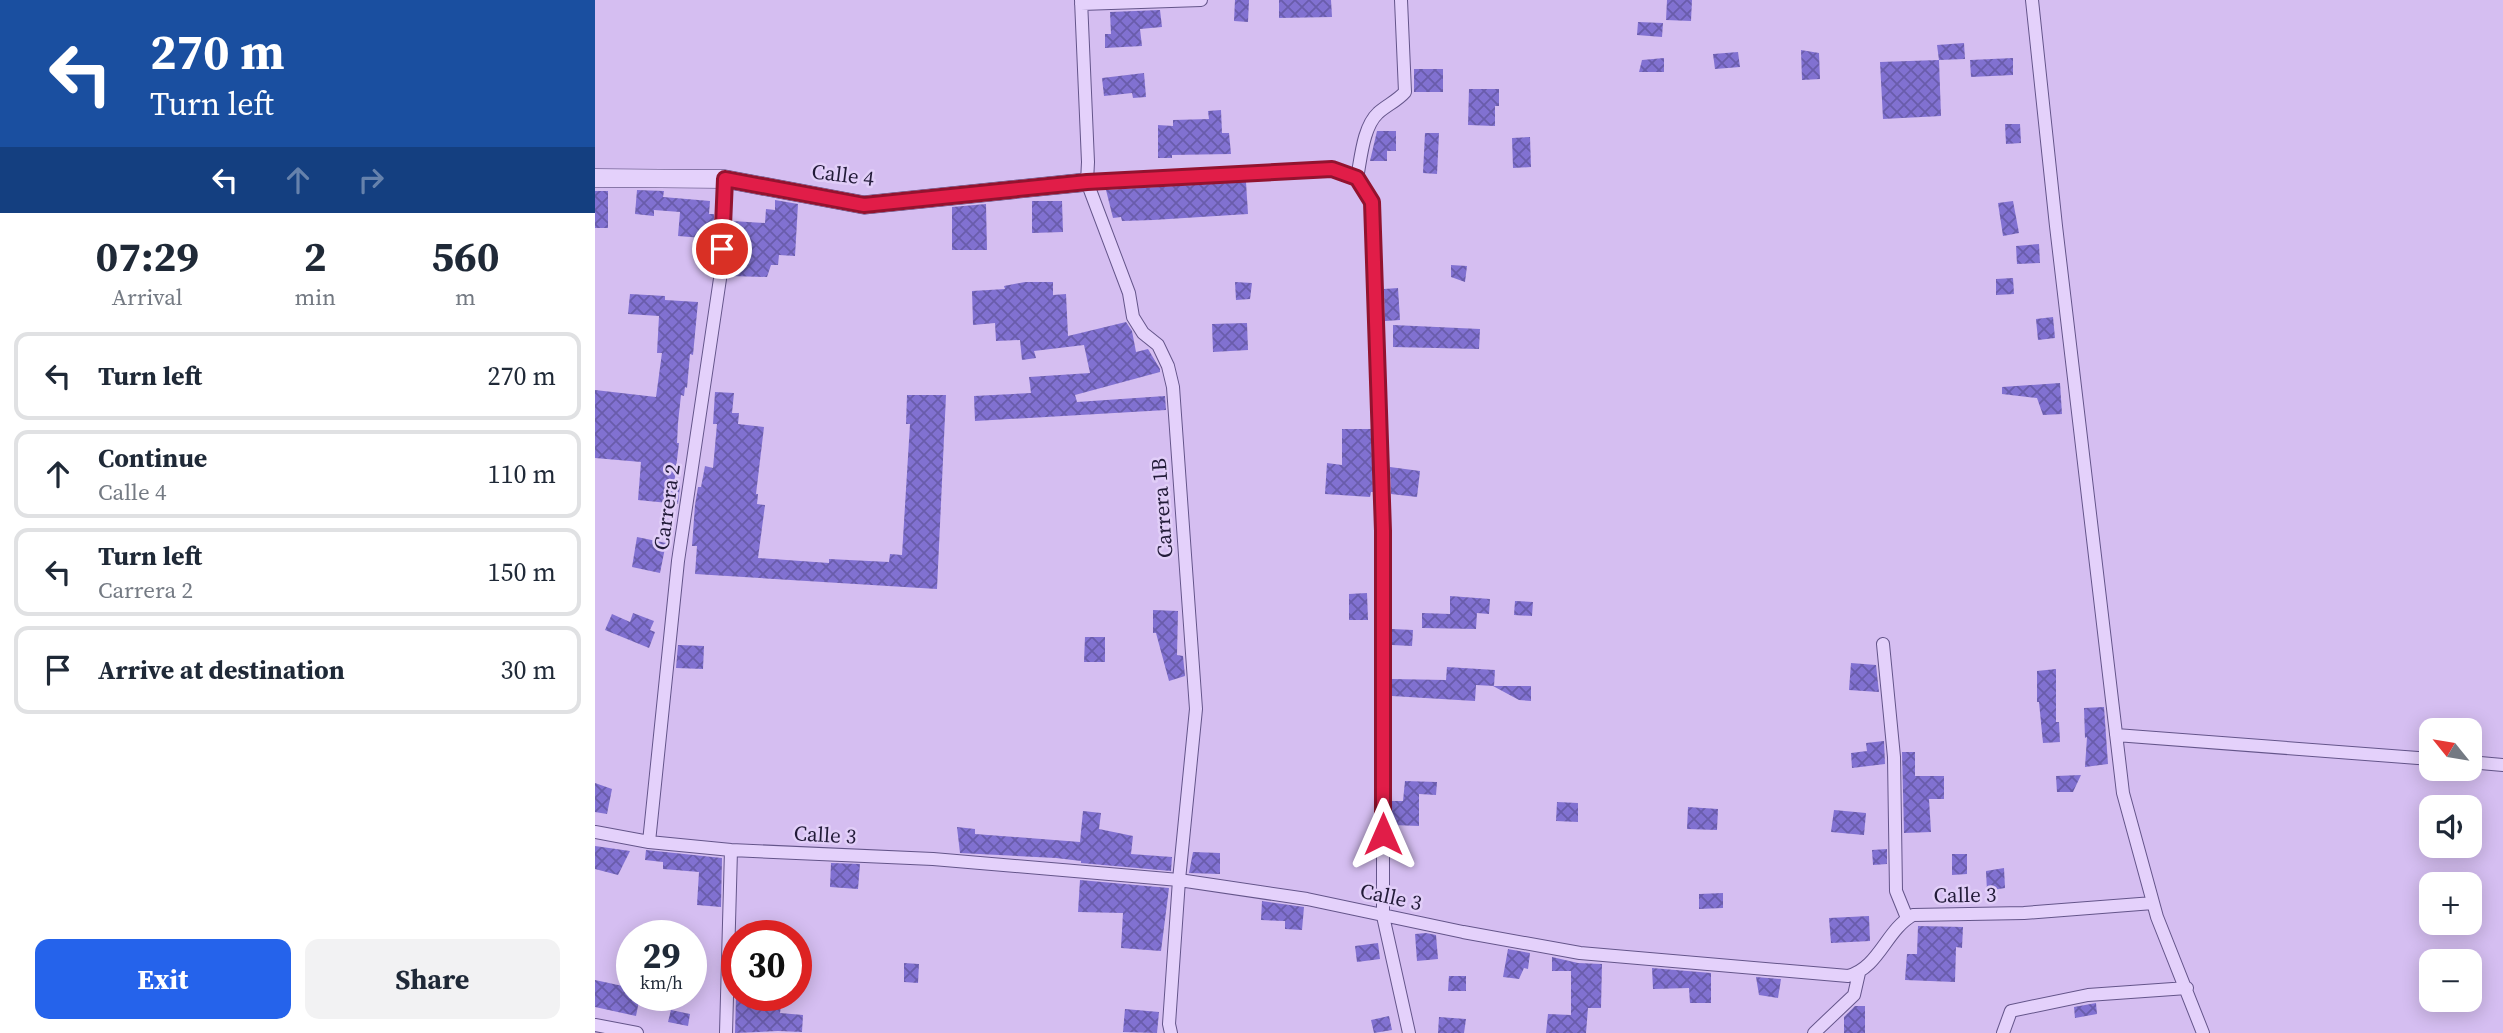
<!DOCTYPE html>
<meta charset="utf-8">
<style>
body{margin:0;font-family:"Source Serif 4",serif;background:#f2f2f3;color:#1f2937;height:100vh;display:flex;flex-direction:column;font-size:26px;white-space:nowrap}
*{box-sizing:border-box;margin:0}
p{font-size:23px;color:#747a83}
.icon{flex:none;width:38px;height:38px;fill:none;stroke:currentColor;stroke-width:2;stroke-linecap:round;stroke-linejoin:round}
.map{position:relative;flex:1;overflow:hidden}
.panel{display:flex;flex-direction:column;background:#fff;width:595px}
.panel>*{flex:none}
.top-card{background:#1a4fa0;color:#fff;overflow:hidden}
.needle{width:46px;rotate:300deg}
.buttons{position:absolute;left:1824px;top:718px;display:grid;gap:14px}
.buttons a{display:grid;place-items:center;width:63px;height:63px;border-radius:14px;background:#fff;box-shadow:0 4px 18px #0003;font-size:35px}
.speed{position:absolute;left:21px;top:920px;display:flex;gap:14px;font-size:35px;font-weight:700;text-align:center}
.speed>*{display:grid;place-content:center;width:91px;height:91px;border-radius:50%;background:#fff;box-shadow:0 4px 18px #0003;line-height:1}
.speed small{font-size:18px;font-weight:400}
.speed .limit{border:10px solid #d22;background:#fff;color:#111}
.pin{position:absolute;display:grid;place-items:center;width:60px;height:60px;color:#fff;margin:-30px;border:4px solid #fff;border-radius:50%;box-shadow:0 2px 7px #0007}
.me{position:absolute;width:77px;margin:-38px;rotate:0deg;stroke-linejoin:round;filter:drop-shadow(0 0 5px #0008)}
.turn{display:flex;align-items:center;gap:24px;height:147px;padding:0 35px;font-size:32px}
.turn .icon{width:91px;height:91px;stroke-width:2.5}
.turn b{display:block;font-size:49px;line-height:60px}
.lanes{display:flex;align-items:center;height:66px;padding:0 35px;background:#0003;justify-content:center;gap:35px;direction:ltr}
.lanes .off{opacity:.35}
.eta{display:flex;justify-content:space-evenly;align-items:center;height:119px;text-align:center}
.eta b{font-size:42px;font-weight:700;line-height:49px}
.button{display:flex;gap:14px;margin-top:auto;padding:14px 35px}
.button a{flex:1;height:80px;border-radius:14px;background:#2563eb;color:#fff;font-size:28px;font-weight:700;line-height:80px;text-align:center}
.button a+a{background:#f2f2f3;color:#1f2937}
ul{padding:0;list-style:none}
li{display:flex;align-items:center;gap:21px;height:88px;margin:0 14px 10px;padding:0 21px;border:4px solid #e0e1e3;border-radius:14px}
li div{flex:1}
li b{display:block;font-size:26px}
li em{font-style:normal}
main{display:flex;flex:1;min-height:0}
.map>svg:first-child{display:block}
.building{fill:url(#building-cross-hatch)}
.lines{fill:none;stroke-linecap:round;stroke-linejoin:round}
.street-casing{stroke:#64558a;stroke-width:14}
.secondary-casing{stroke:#46396b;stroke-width:19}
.street{stroke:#e4d1fb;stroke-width:12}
.secondary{stroke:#e4d1fb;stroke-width:18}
.route-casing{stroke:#92132f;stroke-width:18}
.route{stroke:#e11d48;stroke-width:12}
.labels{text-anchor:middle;stroke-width:5;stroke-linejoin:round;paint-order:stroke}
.street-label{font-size:21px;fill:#221b38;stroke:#e1cef8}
</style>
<main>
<section class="panel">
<div class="top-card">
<div class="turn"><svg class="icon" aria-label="left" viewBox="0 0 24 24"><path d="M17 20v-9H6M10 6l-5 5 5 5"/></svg><div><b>270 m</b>Turn left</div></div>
<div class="lanes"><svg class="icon" aria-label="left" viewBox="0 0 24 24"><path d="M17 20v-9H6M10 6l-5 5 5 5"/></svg><svg class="icon off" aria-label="ahead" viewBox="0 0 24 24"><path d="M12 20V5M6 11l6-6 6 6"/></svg><svg class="icon off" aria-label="right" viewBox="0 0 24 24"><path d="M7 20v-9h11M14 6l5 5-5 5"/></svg></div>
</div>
<div class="eta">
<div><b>07:29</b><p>Arrival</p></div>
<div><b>2</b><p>min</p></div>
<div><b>560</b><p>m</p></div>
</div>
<ul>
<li><svg class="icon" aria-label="left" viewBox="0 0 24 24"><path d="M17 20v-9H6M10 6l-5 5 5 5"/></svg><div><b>Turn left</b></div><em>270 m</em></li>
<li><svg class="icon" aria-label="ahead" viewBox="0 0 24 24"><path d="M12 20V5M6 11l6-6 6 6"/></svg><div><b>Continue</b><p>Calle 4</p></div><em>110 m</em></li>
<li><svg class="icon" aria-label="left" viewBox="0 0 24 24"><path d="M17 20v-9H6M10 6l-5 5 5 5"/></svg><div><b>Turn left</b><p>Carrera 2</p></div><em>150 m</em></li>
<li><svg class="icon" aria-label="arrive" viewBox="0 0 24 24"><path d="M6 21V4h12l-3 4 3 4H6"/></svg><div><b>Arrive at destination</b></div><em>30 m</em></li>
</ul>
<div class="button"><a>Exit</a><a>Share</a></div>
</section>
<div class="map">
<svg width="1908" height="1033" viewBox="0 0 1908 1033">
<defs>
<pattern id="building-cross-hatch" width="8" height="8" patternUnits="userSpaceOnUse" patternTransform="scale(1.75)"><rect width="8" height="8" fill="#8171d1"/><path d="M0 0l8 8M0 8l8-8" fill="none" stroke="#695cab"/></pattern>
</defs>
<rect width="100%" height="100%" fill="#d5bef1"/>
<path class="building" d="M640 0H654L653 22 639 21Z
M684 0H736L737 17 684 18Z
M1072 0H1097L1096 21 1071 20Z
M565 10 567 27 545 29 547 46 510 48V34H516L515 12Z
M1043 22 1068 23 1067 37 1042 35Z
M1369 43 1370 59 1344 60 1342 45Z
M1206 50 1224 53 1225 79 1207 80Z
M1143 52 1145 67 1120 69 1118 54Z
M1069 58V72H1044L1047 60Z
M1418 58V75L1376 77 1375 60Z
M1344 60 1346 116 1288 119 1285 62Z
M819 69H848V92H819Z
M549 73 551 97 538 98 537 93 509 96 507 78Z
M874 89H904V106H900V126L873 125Z
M626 110 627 133H634L636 154 577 155V158H563V125L578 126V120L614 119 613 111Z
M1410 124H1425L1426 143 1411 144Z
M782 131H801V151H792V161H775Z
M830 133H844L842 174 828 173Z
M935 137 936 167 918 168 917 138Z
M651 182 653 214 558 220 527 221 526 217 518 218 511 190Z
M42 190 69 191 68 197 115 201 114 214H119V239L83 236 85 212 59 210V216L40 214Z
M0 191H13V228H0Z
M180 200 203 204 200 256 184 255 183 265H176L172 277 134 276 137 221 170 223 171 209 180 210Z
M437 201H467L468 232 437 233Z
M1418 201 1424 233 1408 236 1403 203Z
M391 204 392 250H357V207Z
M1444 244 1445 263 1422 264 1421 246Z
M856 265 872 266 870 282 856 277Z
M1418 278 1419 294 1401 295V279Z
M430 282H458V295L471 294 473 336 531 322 537 331 541 352 553 349 565 369V372L480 395 482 402 570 396 571 410 380 421 379 396 436 393 434 377 495 373 489 345 439 351 441 358 427 360 425 340 401 341 400 323 378 325 377 291 410 289 409 286Z
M640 282 657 283 655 299 641 300Z
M803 288 805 320 790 321 789 289Z
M35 294 70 296V300L103 302 98 355 95 354 92 388 90 387 89 396 86 395 83 423 82 443H84L79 485 85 486 83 504 43 500 46 462 0 458V390L61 397 67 353H62L64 316 33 314Z
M1458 317 1460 338 1443 340 1441 319Z
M652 323 653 350 618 352 617 324Z
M798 325 885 329 884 349 798 347Z
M1465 383 1467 414 1448 415 1442 398 1407 394V387Z
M120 392 139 393 137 413H144L143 424 169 427 161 494H163L162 504 170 505 163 558 234 563V559L294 562 295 554 307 555 315 424H311L312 395H351L342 589 100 574 102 546H97L100 505 103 487H106L110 466 118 468 122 424H118Z
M747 429H776L778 492H776L775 497 730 494 732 463 747 465Z
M795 467 825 471 822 497 796 494Z
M42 537 71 543 65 573 37 567Z
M772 593 773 620H754V594Z
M855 596 895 599 894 614 882 613 881 629 827 628V613L855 614Z
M920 601 938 602 937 616 919 615Z
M558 610 583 611 582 655 588 656 590 676 574 681 561 633H558Z
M38 613 59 621 55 630 60 632 54 648 10 630 17 614 35 622Z
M797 629 818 630 817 646 797 645Z
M490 637H510V662H489Z
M83 645 109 646 108 669 81 668Z
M1256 663 1281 665 1284 692 1254 690Z
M852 667 900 670 899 686 881 685 880 701 797 696V679L851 680Z
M1461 669V722H1464L1465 742 1448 743 1444 702H1442V671Z
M898 686H936V701L924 700Z
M1509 707 1513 764 1490 767 1492 737 1490 738 1489 708Z
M1289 741 1290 764 1257 768 1256 753 1272 751 1271 743Z
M1307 752H1320V776H1349V799H1334L1336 832 1309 833Z
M1486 775 1478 792H1462L1461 776Z
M810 781 842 782 841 795 824 794V826L797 825V801H808Z
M0 783 17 789 12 814 0 812Z
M962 802 983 803V822L961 821Z
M1093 807 1123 809 1122 830 1092 829Z
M1239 810 1271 813 1269 835 1236 832Z
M488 811 506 813 504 829 538 836 536 854 577 857 576 871 486 863V861L461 858 365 853 362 827 380 829V834L485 842Z
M0 846 35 851 23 875 0 869Z
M1292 849V864L1278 865 1277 850Z
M51 850 127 858 126 907 102 905 104 872 68 869V862L50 860Z
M598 852 625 853V874L594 873Z
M1357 854H1372V874L1357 875Z
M236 863 265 864 263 889 235 887Z
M1409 868 1410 888 1392 891 1391 871Z
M485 880 574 888 566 951 526 948 528 913 483 912Z
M1128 893V908L1104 909V894Z
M667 901 709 907 707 930 690 929V921L666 920Z
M1274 916 1275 941 1236 943 1234 918Z
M1323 926 1368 927 1367 948 1361 947 1360 982 1310 980 1312 954H1322Z
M831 933 841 935 843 959 822 961 820 934Z
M783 943 785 959 762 962 760 946Z
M913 949 935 953 933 969 929 968 924 979 908 977Z
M957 957 983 963 1007 964 1006 1008H993L991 1033H951L953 1014 976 1015V971H957Z
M309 963 324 964 323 983 309 982Z
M1057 968 1116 973V1003H1095L1094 988 1058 989Z
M854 976H871V991H853Z
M1161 977 1186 979 1183 998 1164 995Z
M0 980 37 988V996H45L41 1016 0 1007Z
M141 996H165V1005L186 1006 185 1013 208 1015 207 1032 183 1031 140 1033Z
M1501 1003 1502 1014 1480 1018 1479 1007Z
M1260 1006H1270V1033H1249V1017Z
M530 1009 564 1012 562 1033 528 1032Z
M76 1010 95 1014 93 1026 73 1022Z
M794 1016 797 1030 779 1033 776 1020Z
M844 1017 871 1019 869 1033H843Z"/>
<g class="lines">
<defs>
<path id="street" d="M486 0 493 162 492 182 534 293 538 317 548 333 563 345 573 366 578 387 601 709 584 880 574 1024 576 1033
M1437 0 1461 226 1528 793 1562 917 1608 1033
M486 4 606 0
M762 178C766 158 768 127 783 113 792 105 802 101 810 92L806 0
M492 182 737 169 762 178 777 202 788 531V916L814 1033
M1288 644 1299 757 1301 891 1312 918
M1521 735 1836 759
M1874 762 1908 765
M0 832 54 842 136 850 338 859 584 880 712 899 868 932 985 953 1253 976C1284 968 1291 930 1318 915L1429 913 1558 903
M54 842 83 561 126 272 130 179
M0 1025 42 1033
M131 1033 136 850
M1219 1033 1259 995 1264 973
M1408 1033 1416 1011 1493 995 1592 988"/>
<path id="secondary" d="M0 178 130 179 269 205 492 182"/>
</defs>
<use href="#street" class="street-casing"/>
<use href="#secondary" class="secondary-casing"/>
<use href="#street" class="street"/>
<use href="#secondary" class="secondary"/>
</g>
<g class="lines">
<defs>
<path id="route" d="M127 249 130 179 269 205 492 182 737 169 762 178 777 202 788 531V834"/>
</defs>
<use href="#route" class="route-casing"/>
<use href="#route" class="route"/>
</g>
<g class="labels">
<g class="street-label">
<text transform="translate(248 175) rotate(7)" y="7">Calle 4</text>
<text transform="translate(72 507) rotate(-82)" y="7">Carrera 2</text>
<text transform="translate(567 508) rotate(-94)" y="7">Carrera 1B</text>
<text transform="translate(230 835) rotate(3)" y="7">Calle 3</text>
<text transform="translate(1370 895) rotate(-1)" y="7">Calle 3</text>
<text transform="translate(796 897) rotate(12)" y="7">Calle 3</text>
</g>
</g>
</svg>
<div class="buttons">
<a><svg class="needle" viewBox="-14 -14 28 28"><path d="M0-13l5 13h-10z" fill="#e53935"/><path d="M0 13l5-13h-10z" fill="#747a83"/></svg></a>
<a><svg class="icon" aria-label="sound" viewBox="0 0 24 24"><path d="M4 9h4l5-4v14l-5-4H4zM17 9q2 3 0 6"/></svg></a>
<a>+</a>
<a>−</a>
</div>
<div class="speed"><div>29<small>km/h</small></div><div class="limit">30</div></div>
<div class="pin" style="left:127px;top:249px;background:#d93025"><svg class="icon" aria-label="arrive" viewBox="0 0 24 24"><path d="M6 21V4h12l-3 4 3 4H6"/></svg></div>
<svg class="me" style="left:788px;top:834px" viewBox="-20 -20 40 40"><path d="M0-17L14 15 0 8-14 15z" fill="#e11d48" stroke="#fff" stroke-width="4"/></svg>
</div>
</main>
